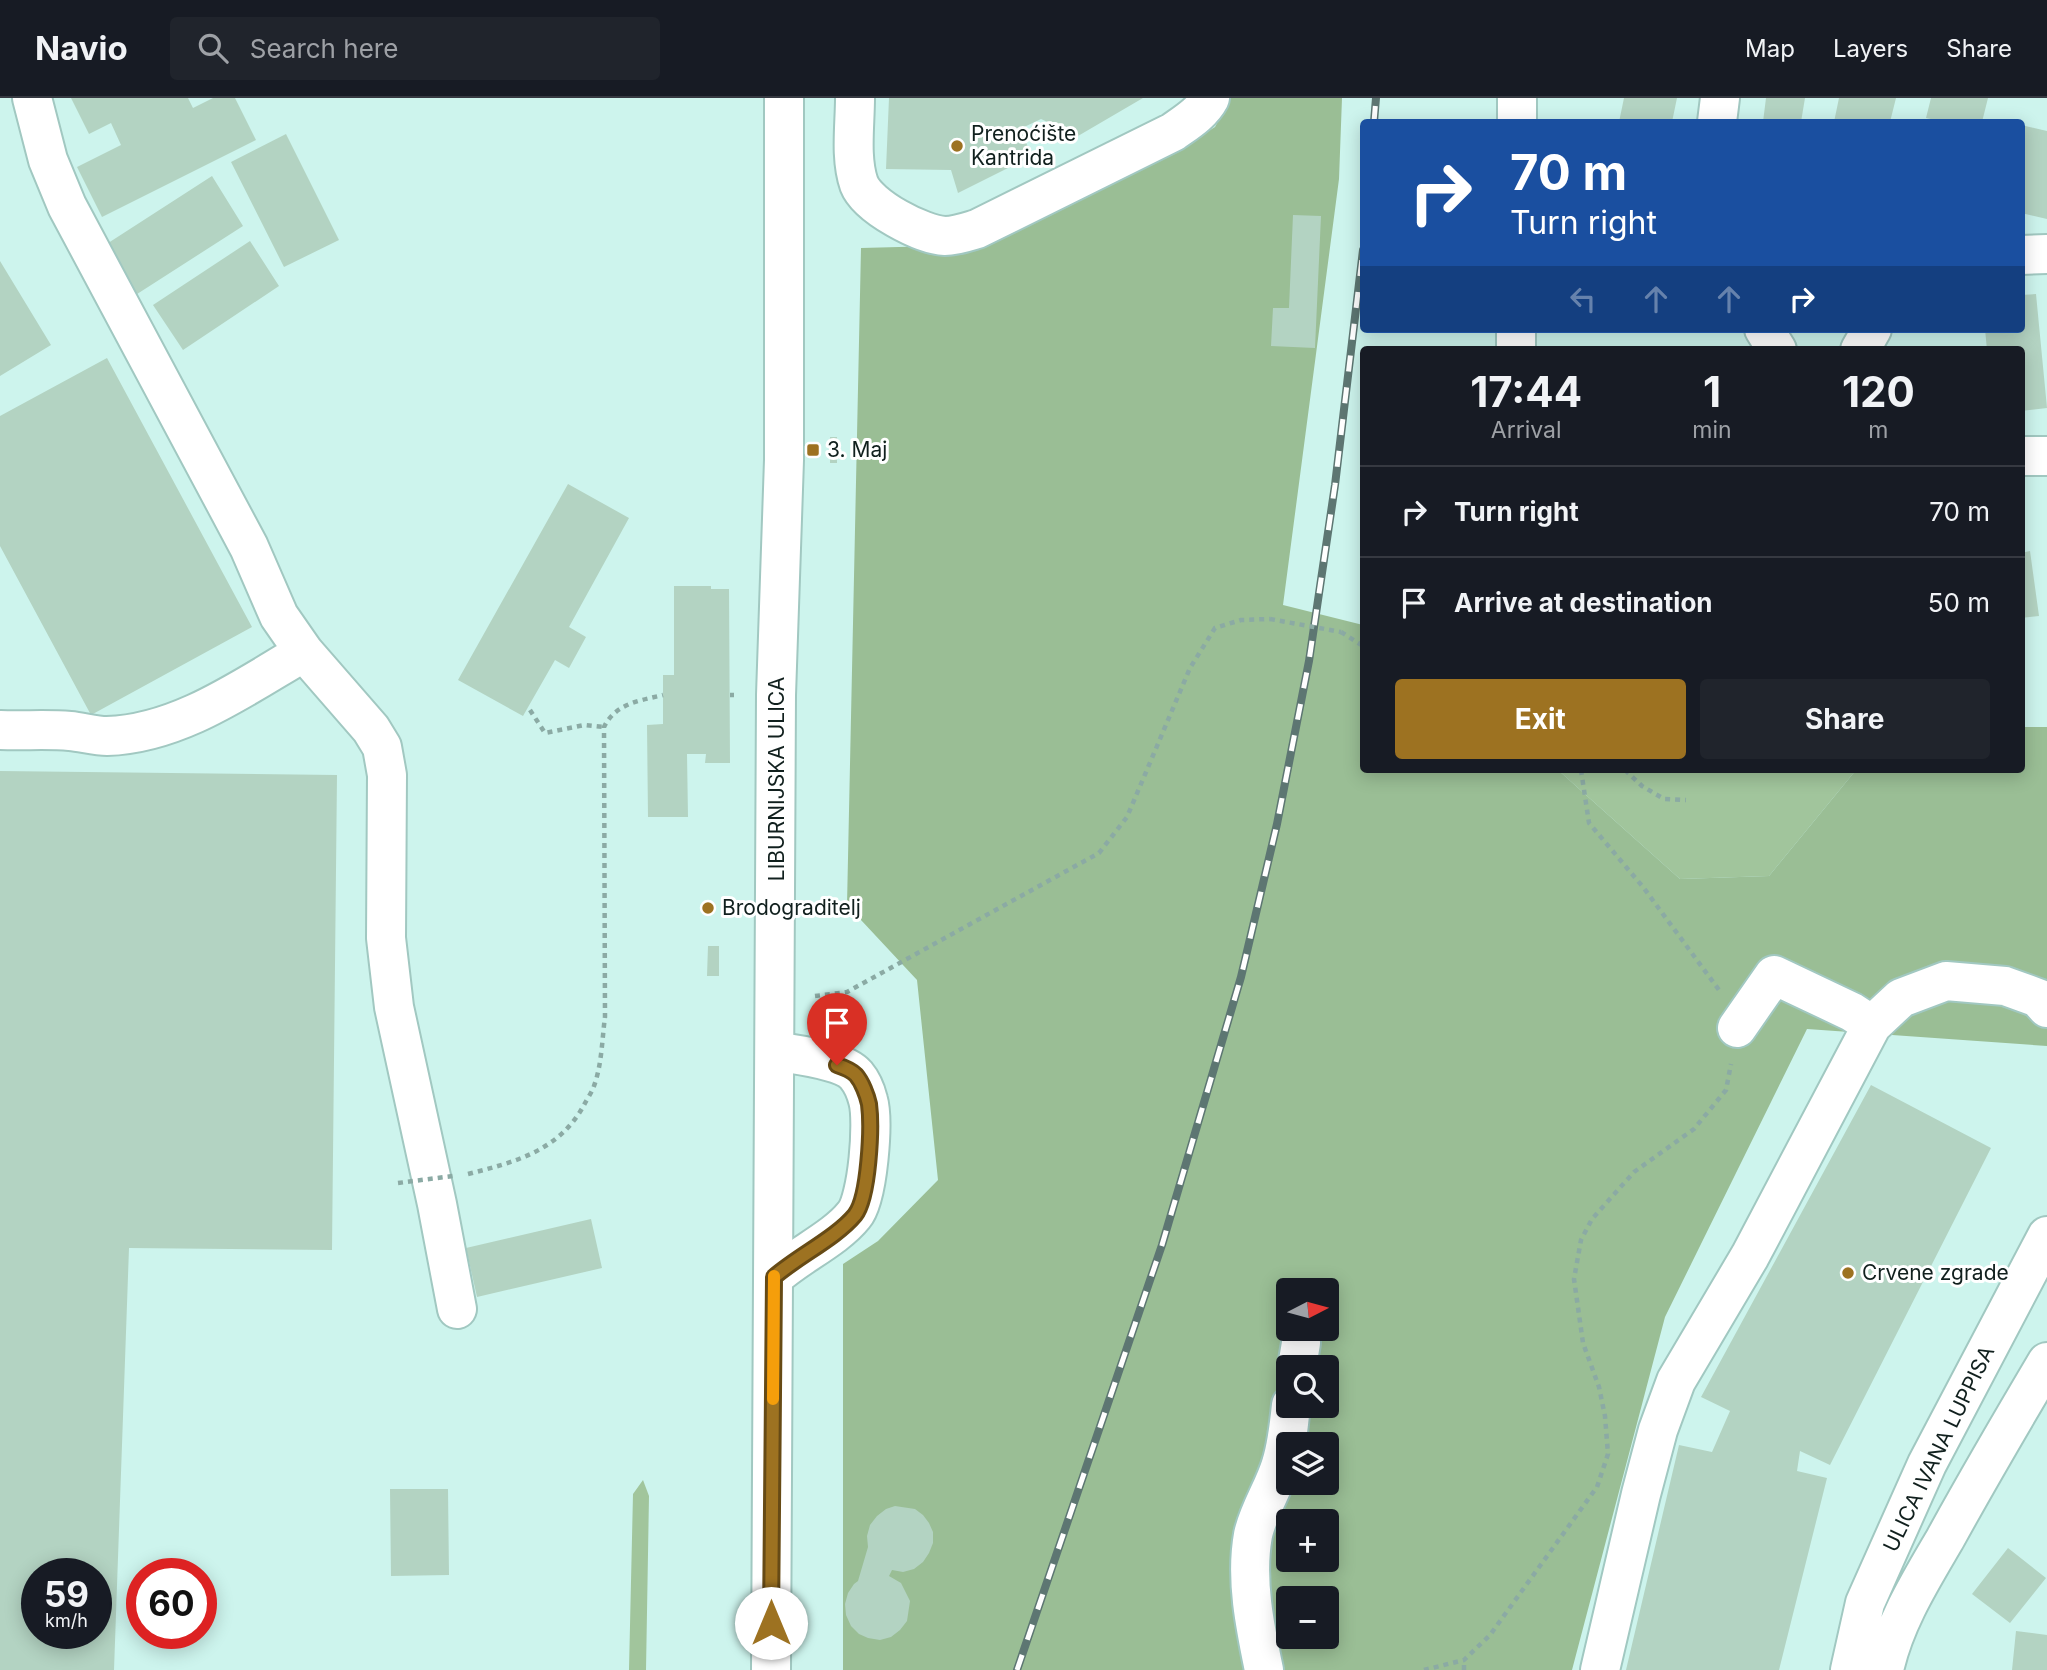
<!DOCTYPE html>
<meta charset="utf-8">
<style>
body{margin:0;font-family:Inter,sans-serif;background:#20242c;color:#f1f3f6;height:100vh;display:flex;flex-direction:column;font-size:26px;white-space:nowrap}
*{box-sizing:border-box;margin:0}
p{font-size:23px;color:#9ea1a6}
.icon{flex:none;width:38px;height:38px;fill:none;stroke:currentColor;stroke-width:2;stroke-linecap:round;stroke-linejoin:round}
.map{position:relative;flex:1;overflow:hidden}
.sheet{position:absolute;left:1360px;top:248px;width:665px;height:427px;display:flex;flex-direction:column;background:#171b24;border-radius:7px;box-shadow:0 4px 18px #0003}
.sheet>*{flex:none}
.top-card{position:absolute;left:1360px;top:21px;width:665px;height:214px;border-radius:7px;box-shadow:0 4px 18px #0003;background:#1a4fa0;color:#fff;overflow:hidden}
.needle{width:46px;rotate:84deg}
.buttons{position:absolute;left:1276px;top:1180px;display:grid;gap:14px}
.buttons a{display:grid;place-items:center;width:63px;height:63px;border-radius:7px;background:#171b24;box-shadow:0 4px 18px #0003;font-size:35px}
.speed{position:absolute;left:21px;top:1460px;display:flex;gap:14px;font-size:35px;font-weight:700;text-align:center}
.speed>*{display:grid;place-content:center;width:91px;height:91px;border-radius:50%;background:#171b24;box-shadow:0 4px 18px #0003;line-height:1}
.speed small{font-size:18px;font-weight:400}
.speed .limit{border:10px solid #d22;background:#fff;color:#111}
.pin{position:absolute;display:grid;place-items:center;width:60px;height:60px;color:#fff;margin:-72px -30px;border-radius:50% 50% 50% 0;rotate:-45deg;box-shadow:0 0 7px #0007}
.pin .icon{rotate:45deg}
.me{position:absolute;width:77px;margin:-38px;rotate:0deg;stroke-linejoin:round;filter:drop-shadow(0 0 5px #0008)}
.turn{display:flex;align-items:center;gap:24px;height:147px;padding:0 35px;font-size:32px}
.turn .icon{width:91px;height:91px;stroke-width:2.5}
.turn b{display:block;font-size:49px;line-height:60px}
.lanes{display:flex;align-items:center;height:66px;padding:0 35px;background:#0003;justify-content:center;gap:35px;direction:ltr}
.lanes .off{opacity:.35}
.eta{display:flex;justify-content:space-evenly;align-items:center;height:119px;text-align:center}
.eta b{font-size:42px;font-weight:700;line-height:49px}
.primary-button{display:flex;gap:14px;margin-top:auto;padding:14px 35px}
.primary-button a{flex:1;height:80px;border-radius:7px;background:#9d7221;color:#fff;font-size:28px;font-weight:700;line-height:80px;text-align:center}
.primary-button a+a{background:#20242c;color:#f1f3f6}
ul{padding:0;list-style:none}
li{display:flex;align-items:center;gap:21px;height:91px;padding:0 35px;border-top:2px solid #363941}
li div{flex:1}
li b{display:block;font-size:26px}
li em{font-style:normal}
header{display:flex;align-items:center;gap:42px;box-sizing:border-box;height:98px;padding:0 35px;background:#171b24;border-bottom:2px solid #363941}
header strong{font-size:33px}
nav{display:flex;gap:38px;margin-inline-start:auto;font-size:24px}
.search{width:490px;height:63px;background:#20242c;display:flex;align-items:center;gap:18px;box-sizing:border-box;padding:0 24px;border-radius:7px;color:#9ea1a6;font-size:26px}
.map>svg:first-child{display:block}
.green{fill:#a1c59c}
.forest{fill:#9abe95;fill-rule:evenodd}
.building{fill:#b3d3c2;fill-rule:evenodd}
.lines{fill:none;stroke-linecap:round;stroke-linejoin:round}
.minor-casing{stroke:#a1c8c1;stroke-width:42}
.major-casing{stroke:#a1c8c1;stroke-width:42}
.path{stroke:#8baaa4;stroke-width:4.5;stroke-dasharray:5 5;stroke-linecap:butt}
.minor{stroke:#fff;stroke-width:38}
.major{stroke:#fff;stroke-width:38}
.rail-casing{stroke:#5d7672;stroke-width:8}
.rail{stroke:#fff;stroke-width:5;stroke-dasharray:16;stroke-linecap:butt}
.path-bridge{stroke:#8baaa4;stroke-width:4.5;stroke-dasharray:5 5;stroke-linecap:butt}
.route-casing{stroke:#664a15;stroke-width:18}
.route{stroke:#9d7221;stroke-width:12}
.slow{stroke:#f59e0b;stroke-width:12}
.poi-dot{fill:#9d7221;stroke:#fff;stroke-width:2.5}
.labels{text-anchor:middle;stroke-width:6;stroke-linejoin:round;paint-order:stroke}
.poi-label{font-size:21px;fill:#11201e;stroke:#fff;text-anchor:start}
.street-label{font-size:21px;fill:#11201e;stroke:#fff}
</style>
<header>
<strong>Navio</strong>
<div class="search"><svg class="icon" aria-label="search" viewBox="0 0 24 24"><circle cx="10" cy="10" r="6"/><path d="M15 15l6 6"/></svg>Search here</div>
<nav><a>Map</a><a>Layers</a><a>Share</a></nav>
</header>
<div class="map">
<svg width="2047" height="1572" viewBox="0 0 2047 1572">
<rect width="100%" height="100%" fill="#cdf4ed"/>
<path class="green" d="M1558 672H1856L1769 778 1680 781Z
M643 1382 649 1398 646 1572H629L633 1396Z"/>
<path class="forest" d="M1230 0H1342L1339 81 1283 507 1363 527V672H1558L1680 781 1769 778 1856 672H2021V629H2047V948L1807 931 1665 1219 1572 1572H843V1166L878 1143 938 1082 917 882 847 807 861 150 937 148 1174 54 1215 29ZM1288 1192H1326V1230H1288ZM1288 1269H1326V1307H1288ZM1288 1346H1326V1384H1288ZM1288 1423H1326V1461H1288ZM1288 1500H1326V1538H1288Z"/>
<path class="building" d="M71 0H188L193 10 213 0H235L256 42 102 119 77 69 121 47 111 25 89 36Z
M889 0H1143L1078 38 1041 21 1020 31 1032 58 958 95 951 72 886 71Z
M1624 0H1677L1672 24H1619Z
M1766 0H1805L1801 24H1763Z
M1839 0H1896L1890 24H1834Z
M1931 0H1988L1982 24H1945L1926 20Z
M2021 27 2047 33V121L2021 115Z
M286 36 339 142 284 169 231 64Z
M212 78 243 128 134 198 102 149Z
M1293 117 1321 118 1315 250 1271 248 1273 210H1289Z
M250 143 279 188 183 252 153 207Z
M0 163 51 247 0 278Z
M2036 196 2047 310 2021 313V252H1987L1985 231H2021V197Z
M107 260 252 529 91 617 0 448V318Z
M830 339H837V365H830Z
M568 386 629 420 569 529 586 539 569 570 555 562 523 618 458 582Z
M2030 453 2039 518 2021 520V455Z
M674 488H711V491H729L730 665H705L706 656H687L688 719H648L647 627 663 626V577H674Z
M0 673 337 677 332 1152 129 1150 114 1572H0ZM37 1475H96V1535H37Z
M708 848H719V878H707Z
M1871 987 1991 1050 1830 1367 1800 1353 1797 1373 1827 1380 1779 1572H1626L1679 1347 1712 1354 1730 1313 1701 1299Z
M591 1121 602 1170 477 1199 466 1150Z
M390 1391H448L449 1477 391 1478Z
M895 1408 915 1411 923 1417 929 1425 933 1434V1445L929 1455 923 1464 914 1471 903 1474 892 1472 889 1478 901 1485 910 1503 907 1523 900 1532 891 1539 880 1542 868 1540 859 1536 851 1528 846 1517 845 1506 848 1495 854 1486 858 1483 868 1449 867 1438 870 1427 877 1418 886 1411Z
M2008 1450 2046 1480 2010 1525 1972 1496Z
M2016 1533 2047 1537V1572H2012Z"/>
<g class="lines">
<defs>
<path id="minor" d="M32 0 48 62 67 108 249 449 279 518 304 554 371 631 382 649 387 677 386 840 394 909 437 1106 457 1211
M855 0C855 27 850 60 859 86 868 109 922 137 945 138 956 138 967 134 977 131L1173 34C1187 24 1202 15 1210 0
M1517 24V0
M1717 24 1720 0
M2021 157 2047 156
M1516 231V252
M1764 231 1777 252
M1860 252 1872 231
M2021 358H2047
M0 632C23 633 47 631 70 633 82 634 95 638 107 638 179 636 244 589 304 554
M1737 930 1774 877 1852 914 1872 927
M774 1179C798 1157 835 1141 854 1117 868 1101 874 1022 868 1002 866 994 861 983 856 977 842 961 795 957 775 953
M1297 1269 1301 1245
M1264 1572C1255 1529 1245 1481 1253 1437 1258 1413 1274 1390 1281 1366 1287 1347 1289 1327 1291 1307
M1600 1572 1641 1396 1658 1332 1676 1283 1750 1158 1872 927 1901 900 1946 883 2005 888 2038 900 2047 910
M1850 1572 1865 1505 1927 1366 2047 1138
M1884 1572C1894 1525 1921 1482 1945 1441 1978 1381 2012 1323 2047 1264"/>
<path id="major" d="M771 1572 776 597 784 362V0"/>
</defs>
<use href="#minor" class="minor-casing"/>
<use href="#major" class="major-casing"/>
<path class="path" d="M1341 534 1363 548
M730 597H734
M530 612 545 635 584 627 604 629
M1581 672 1589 725 1643 789 1719 892
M1625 672 1642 688 1664 701 1686 702
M815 898 847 894 1099 755 1127 719 1190 570 1215 530 1241 522 1270 521
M468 1076C515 1064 559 1053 584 1007 587 1001 592 994 594 988 602 966 602 941 605 919L604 629C616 605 639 603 663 597
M1424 1572 1464 1562 1490 1537 1597 1389 1608 1356 1605 1318 1599 1289 1583 1245 1574 1181 1581 1142 1592 1121 1634 1074 1694 1031 1726 992 1731 966
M1464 1572V1562"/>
<use href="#minor" class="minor"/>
<use href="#major" class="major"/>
<defs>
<path id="rail" d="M1374 24 1376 0
M1017 1572 1162 1147 1241 879 1277 726 1309 563 1335 387 1363 152"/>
</defs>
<use href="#rail" class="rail-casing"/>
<use href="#rail" class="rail"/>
<path class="path-bridge" d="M1270 521 1341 534
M398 1085 453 1078"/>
</g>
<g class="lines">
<defs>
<path id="route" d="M771 1525 774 1179C798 1158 836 1140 855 1117 869 1099 872 1029 869 1006 867 997 862 984 856 977 851 972 843 969 837 967"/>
</defs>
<use href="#route" class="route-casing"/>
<use href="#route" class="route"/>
<path class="slow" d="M773 1301 774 1178"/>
</g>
<g class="poi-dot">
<circle cx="957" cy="48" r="7"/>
<rect x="806" y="345" width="14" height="14" rx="3.5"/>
<circle cx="708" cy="810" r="7"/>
<circle cx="1848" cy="1175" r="7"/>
</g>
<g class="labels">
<g class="poi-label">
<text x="971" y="43">Prenoćište<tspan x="971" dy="24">Kantrida</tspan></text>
<text x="827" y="359">3. Maj</text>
<text x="722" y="817">Brodograditelj</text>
<text x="1862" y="1182">Crvene zgrade</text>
</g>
<g class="street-label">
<text transform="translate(777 681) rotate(-90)" y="7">LIBURNIJSKA ULICA</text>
<text transform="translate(1939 1351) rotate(-64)" y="7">ULICA IVANA LUPPISA</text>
</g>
</g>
</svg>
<div class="buttons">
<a><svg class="needle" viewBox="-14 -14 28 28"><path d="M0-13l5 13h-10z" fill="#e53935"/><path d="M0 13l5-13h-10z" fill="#9ea1a6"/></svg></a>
<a><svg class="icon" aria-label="search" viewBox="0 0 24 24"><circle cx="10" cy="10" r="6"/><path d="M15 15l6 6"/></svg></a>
<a><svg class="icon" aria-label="layers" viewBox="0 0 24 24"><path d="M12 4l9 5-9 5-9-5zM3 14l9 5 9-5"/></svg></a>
<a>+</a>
<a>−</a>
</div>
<div class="speed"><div>59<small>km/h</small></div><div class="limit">60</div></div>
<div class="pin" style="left:837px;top:967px;background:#d93025"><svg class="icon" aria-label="arrive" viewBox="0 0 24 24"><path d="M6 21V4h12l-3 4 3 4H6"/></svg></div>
<svg class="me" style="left:771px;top:1525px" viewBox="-20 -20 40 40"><circle r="19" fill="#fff"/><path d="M0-13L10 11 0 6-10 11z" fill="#9d7221"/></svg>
<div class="top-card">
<div class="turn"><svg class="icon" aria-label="right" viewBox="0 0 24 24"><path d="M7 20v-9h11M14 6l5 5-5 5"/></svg><div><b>70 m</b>Turn right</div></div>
<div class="lanes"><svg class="icon off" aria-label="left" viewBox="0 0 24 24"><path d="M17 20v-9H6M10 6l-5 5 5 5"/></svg><svg class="icon off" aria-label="ahead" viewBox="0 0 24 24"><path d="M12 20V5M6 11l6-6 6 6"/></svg><svg class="icon off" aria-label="ahead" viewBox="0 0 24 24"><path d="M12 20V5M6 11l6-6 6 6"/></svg><svg class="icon" aria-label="right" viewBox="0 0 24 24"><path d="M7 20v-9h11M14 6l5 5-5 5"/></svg></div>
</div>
<section class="sheet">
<div class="eta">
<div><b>17:44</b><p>Arrival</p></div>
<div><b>1</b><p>min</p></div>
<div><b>120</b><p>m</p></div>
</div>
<ul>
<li><svg class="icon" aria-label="right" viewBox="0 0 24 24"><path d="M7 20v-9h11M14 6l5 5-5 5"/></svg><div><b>Turn right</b></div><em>70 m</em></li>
<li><svg class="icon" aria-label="arrive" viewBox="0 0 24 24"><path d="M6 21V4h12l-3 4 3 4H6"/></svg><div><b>Arrive at destination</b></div><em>50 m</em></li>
</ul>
<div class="primary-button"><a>Exit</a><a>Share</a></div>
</section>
</div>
